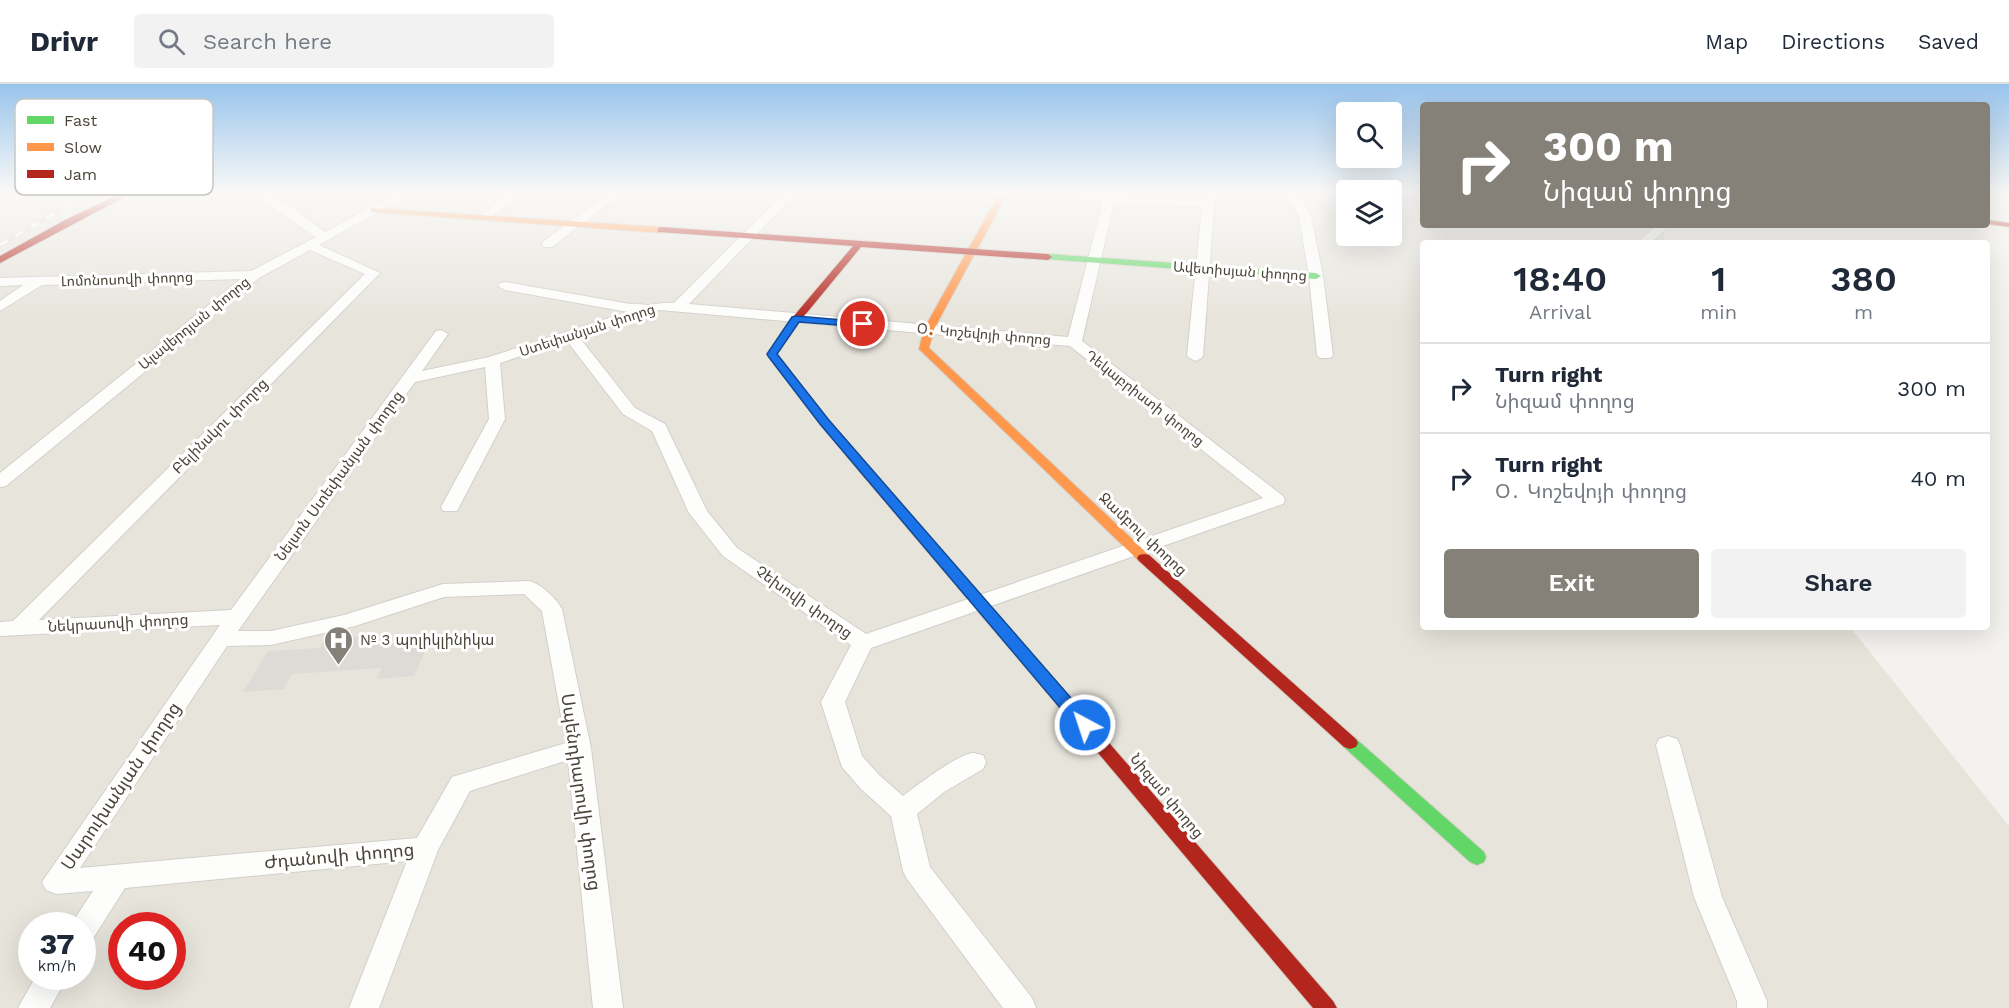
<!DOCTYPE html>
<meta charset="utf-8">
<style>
body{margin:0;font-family:"Work Sans","Noto Sans Armenian",sans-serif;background:#f2f2f3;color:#1f2937;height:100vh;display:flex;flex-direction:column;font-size:22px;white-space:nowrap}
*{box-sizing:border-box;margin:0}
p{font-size:20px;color:#747a83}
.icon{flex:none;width:33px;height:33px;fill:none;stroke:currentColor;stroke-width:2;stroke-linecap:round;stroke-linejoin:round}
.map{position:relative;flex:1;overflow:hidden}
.side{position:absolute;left:1420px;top:156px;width:570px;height:390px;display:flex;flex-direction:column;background:#fff;border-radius:6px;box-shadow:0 6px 24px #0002}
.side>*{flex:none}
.top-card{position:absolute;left:1420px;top:18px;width:570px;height:126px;border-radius:6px;box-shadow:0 6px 24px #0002;background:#868178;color:#fff;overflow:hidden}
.controls{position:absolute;left:1336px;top:18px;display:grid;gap:12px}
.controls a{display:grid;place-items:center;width:66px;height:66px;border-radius:6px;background:#fff;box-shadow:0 6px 24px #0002;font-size:30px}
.speed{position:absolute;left:18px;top:828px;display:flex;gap:12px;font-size:30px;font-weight:700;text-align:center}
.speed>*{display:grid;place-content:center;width:78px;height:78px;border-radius:50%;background:#fff;box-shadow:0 6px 24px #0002;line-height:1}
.speed small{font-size:15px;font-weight:400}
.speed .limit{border:9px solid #d22;background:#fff;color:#111}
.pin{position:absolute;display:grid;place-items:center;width:51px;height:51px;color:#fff;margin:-26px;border:3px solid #fff;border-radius:50%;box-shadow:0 2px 6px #0007}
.me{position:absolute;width:66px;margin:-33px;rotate:320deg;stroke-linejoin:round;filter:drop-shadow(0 0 4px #0008)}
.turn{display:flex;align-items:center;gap:21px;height:126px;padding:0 24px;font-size:27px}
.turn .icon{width:78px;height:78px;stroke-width:2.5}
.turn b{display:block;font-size:42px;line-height:51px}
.eta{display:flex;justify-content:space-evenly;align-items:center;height:102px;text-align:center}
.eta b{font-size:36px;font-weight:600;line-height:42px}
.primary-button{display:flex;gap:12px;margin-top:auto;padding:12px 24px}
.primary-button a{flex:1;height:69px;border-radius:6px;background:#868178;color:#fff;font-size:24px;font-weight:600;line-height:69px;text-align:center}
.primary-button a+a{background:#f2f2f3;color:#1f2937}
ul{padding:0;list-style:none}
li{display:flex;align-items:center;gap:18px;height:90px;padding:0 24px;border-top:2px solid #e0e1e3}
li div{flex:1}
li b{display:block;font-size:22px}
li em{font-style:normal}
header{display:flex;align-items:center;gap:36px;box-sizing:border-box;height:84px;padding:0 30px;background:#fff;border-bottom:2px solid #e0e1e3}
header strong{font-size:28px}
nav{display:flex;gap:33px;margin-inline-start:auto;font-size:21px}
.search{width:420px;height:54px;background:#f2f2f3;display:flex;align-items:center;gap:15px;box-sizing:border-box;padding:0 21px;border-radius:6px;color:#747a83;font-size:22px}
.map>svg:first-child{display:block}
.residential{fill:#e7e4dc;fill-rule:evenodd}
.education{fill:#eae5da}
.building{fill:#dedbd6}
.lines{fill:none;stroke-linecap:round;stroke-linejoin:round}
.street-casing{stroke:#d2d0cb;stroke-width:2}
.fast-casing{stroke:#d3cfc5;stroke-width:2}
.slow-casing{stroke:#d3cfc5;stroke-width:2}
.jam-casing{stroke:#d3cfc5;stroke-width:2}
.street{fill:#fdfdfc;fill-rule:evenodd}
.fast{fill:#63d668;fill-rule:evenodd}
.slow{fill:#ff974d;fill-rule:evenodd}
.jam{fill:#b3261e;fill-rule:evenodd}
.rail-casing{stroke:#dbdbda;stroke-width:4.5}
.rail{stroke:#fff;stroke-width:3;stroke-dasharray:9;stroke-linecap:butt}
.route{fill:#1a73e8;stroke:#114b97;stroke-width:1.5}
.labels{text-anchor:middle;stroke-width:6;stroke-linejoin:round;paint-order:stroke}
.far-street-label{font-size:14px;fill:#4b4439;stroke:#fff}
.street-label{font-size:15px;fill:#4b4439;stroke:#fff}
.poi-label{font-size:15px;fill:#4b4439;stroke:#fff;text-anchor:start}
.near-street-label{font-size:18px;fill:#4b4439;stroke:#fff}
.key{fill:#fff;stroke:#c9c7c4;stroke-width:1.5}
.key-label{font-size:16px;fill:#4b4439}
</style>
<header>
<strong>Drivr</strong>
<div class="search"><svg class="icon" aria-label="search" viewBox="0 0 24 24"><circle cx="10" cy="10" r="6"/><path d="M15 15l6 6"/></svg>Search here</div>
<nav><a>Map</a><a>Directions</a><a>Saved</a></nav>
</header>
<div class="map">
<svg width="2009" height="924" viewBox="0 0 2009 924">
<rect width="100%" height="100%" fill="#f4f2ee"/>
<path class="residential" d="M0 108H1347V152H1392V108H1423L1424 141H1664V159H1424V543H1850L2009 742V924H0ZM32 842H82V892H32ZM122 842H172V892H122Z"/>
<path class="education" d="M472 108H495L489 113 520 114 526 110 544 111 528 123 513 122 519 117 500 116 490 123 470 122 479 115 463 114Z"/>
<path class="building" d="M382 551 378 560 430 556 414 592 376 595 382 584 292 590 284 605 243 608 268 567 320 564 325 555Z"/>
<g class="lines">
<defs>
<path id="street" d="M250 108C278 108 303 132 325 148L398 108H413L319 161 380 189 39 536 231 526 436 247 441 246 448 250 422 287 489 273 628 228 505 206 498 202 500 199 505 198 630 220C637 219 644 221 649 221 658 220 665 218 674 219L785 108H797L689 220 1068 253 1103 117 1006 111 1000 108H1065L1203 116V108H1215L1203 272 1200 275 1195 277 1187 272 1202 123 1114 118 1082 257 1283 412 1285 416 1283 420 871 564 845 618 862 672 879 691 903 712C916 702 958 670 973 669 975 669 981 671 983 671L986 678 983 685 944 708 917 730 930 783 1032 914 1036 924H1003L907 795 903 787 891 732 861 705 842 683 821 618 851 561 723 472 689 429 652 347 623 330 567 257 500 279 505 335 457 427H443L441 423 489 335 485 283 415 298 238 547H271L344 531 443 500 529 497C541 500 556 514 562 525L591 664 623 924H593L568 676 470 707 438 766 379 924H349L407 777 125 804 92 856 82 859V842H70L93 807 56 810 46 806 42 798 220 541 0 552V538L13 537 365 190 310 166 259 194 6 402 0 403V389L241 195 42 201 0 227V217L23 201 0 202V194L251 187 316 153ZM660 226 1070 262 1263 414 866 550 737 464 707 427 665 340 635 324 579 253ZM524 510 542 527 566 659 452 693 417 754 80 784 227 562 271 561 355 542 444 513Z
M511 108H524L489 135H481V131Z
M611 108H624L552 163H544L542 160 544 157Z
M1285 108H1297L1311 132 1323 192 1333 271 1330 274H1320L1317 271 1309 192 1299 132Z
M1657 141H1670L1650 159H1637Z
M1668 652 1677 655 1680 661 1722 813 1767 917V924H1737V917L1694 813 1656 661 1659 655Z
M36 892H68L50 924H18Z"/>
<path id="fast" d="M1048 170 1316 189 1321 192 1316 195 1045 175 1044 173Z
M1350 653 1356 655 1484 768 1486 773 1484 778 1477 781 1470 778 1344 663 1342 659 1344 655Z"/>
<path id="slow" d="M1000 108H1008L934 245 929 264 1149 471 1151 474 1149 477H1139L919 265 924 245Z
M371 124 661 143 665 146 661 149 374 128H371Z
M869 387 873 388 1084 630 1086 634 1084 638 1078 640 1072 638 865 394 863 391 865 388Z"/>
<path id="jam" d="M124 108H134L0 179V172L65 136Z
M1988 136 2009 139V143L1988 140Z
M661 143 1048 170 1052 173 1048 176 861 163 800 237 777 270 828 336 873 388 875 391 873 394H865L820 340 767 270 793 233 853 162 658 148V144Z
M1144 470 1149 471 1356 655 1358 659 1356 663 1350 665 1344 663 1139 477 1137 474 1139 471Z
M1078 628 1084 630 1333 917 1337 924H1313L1072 638 1070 634 1072 630Z"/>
</defs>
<use href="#street" class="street-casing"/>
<use href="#fast" class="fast-casing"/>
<use href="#slow" class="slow-casing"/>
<use href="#jam" class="jam-casing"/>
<use href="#street" class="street"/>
<use href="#fast" class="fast"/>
<use href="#slow" class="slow"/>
<use href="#jam" class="jam"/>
<defs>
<path id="rail" d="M0 161 92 108"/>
</defs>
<use href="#rail" class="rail-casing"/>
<use href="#rail" class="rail"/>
</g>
<linearGradient id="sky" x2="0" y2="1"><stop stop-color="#98c4ec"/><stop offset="0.46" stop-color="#faf9f7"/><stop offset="1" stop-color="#faf9f7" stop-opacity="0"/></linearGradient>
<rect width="2009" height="237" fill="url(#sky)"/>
<path class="route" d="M796 232 867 238 868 240 863 243 799 238 777 270 828 335 1091 637 1093 641 1091 646H1079L820 340 768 272 767 270 792 233Z"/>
<defs>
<symbol id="hospital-pin" viewBox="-11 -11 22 30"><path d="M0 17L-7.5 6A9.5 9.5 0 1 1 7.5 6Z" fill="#868178" stroke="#fff"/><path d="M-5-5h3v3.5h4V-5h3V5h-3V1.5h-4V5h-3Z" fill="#fff"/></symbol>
</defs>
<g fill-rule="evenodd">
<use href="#hospital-pin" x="322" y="540" width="33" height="45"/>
</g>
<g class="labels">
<g class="far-street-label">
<text transform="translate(1240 187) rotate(4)" y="5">Ավետիսյան փողոց</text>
<text transform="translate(127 195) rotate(-2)" y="5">Լոմոնոսովի փողոց</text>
<text transform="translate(194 239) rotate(-39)" y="5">Ալավերդյան փողոց</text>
<text transform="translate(587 246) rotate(-18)" y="5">Ստեփանյան փողոց</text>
<text transform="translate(984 250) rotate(5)" y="5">Օ․ Կոշեվոյի փողոց</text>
<text transform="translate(1145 314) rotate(38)" y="5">Դեկաբրիստի փողոց</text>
</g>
<g class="street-label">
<text transform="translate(220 342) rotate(-45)" y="5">Բելինսկու փողոց</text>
<text transform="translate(339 392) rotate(-54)" y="5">Նելսոն Ստեփանյան փողոց</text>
<text transform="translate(1143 450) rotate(43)" y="5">Ջամբուլ փողոց</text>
<text transform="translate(804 518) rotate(35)" y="5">Չեխովի փողոց</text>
<text transform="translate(118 539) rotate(-3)" y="5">Նեկրասովի փողոց</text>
<text transform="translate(1167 712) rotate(50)" y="5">Նիզամ փողոց</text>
</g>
<g class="poi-label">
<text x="360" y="561">№ 3 պոլիկլինիկա</text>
</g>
<g class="near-street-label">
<text transform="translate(121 702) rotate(-56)" y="6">Սարուխանյան փողոց</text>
<text transform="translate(581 708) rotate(82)" y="6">Սպենդիարովի փողոց</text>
<text transform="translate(339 772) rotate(-5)" y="6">Ժդանովի փողոց</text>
</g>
</g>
<rect x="15" y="15" width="198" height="96" rx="9" class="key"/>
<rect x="27" y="32" width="27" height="8" fill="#63d668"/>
<rect x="27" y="59" width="27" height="8" fill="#ff974d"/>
<rect x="27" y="86" width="27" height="8" fill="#b3261e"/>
<g class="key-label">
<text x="64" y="42">Fast</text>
<text x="64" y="69">Slow</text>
<text x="64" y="96">Jam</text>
</g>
</svg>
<div class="controls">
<a><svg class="icon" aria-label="search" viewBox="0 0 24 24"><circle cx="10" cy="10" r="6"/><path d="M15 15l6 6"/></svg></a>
<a><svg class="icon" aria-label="layers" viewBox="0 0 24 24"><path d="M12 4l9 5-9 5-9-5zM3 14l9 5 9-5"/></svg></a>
</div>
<div class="speed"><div>37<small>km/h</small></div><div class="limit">40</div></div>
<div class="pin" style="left:863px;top:240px;background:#d93025"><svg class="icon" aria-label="arrive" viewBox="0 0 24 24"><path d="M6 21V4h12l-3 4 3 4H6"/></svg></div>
<svg class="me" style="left:1085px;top:641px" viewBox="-20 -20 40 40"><circle r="17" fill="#1a73e8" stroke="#fff" stroke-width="3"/><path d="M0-11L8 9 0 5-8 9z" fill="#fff"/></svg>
<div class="top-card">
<div class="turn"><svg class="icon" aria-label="right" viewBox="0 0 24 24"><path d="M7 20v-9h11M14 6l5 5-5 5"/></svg><div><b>300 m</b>Նիզամ փողոց</div></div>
</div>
<section class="side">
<div class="eta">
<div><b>18:40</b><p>Arrival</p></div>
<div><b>1</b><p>min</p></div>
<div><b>380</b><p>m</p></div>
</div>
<ul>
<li><svg class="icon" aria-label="right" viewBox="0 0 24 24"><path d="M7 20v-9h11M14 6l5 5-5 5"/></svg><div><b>Turn right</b><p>Նիզամ փողոց</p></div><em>300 m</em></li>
<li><svg class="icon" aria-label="right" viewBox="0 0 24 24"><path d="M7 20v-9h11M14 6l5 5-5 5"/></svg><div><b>Turn right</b><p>Օ․ Կոշեվոյի փողոց</p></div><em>40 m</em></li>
</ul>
<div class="primary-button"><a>Exit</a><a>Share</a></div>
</section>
</div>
